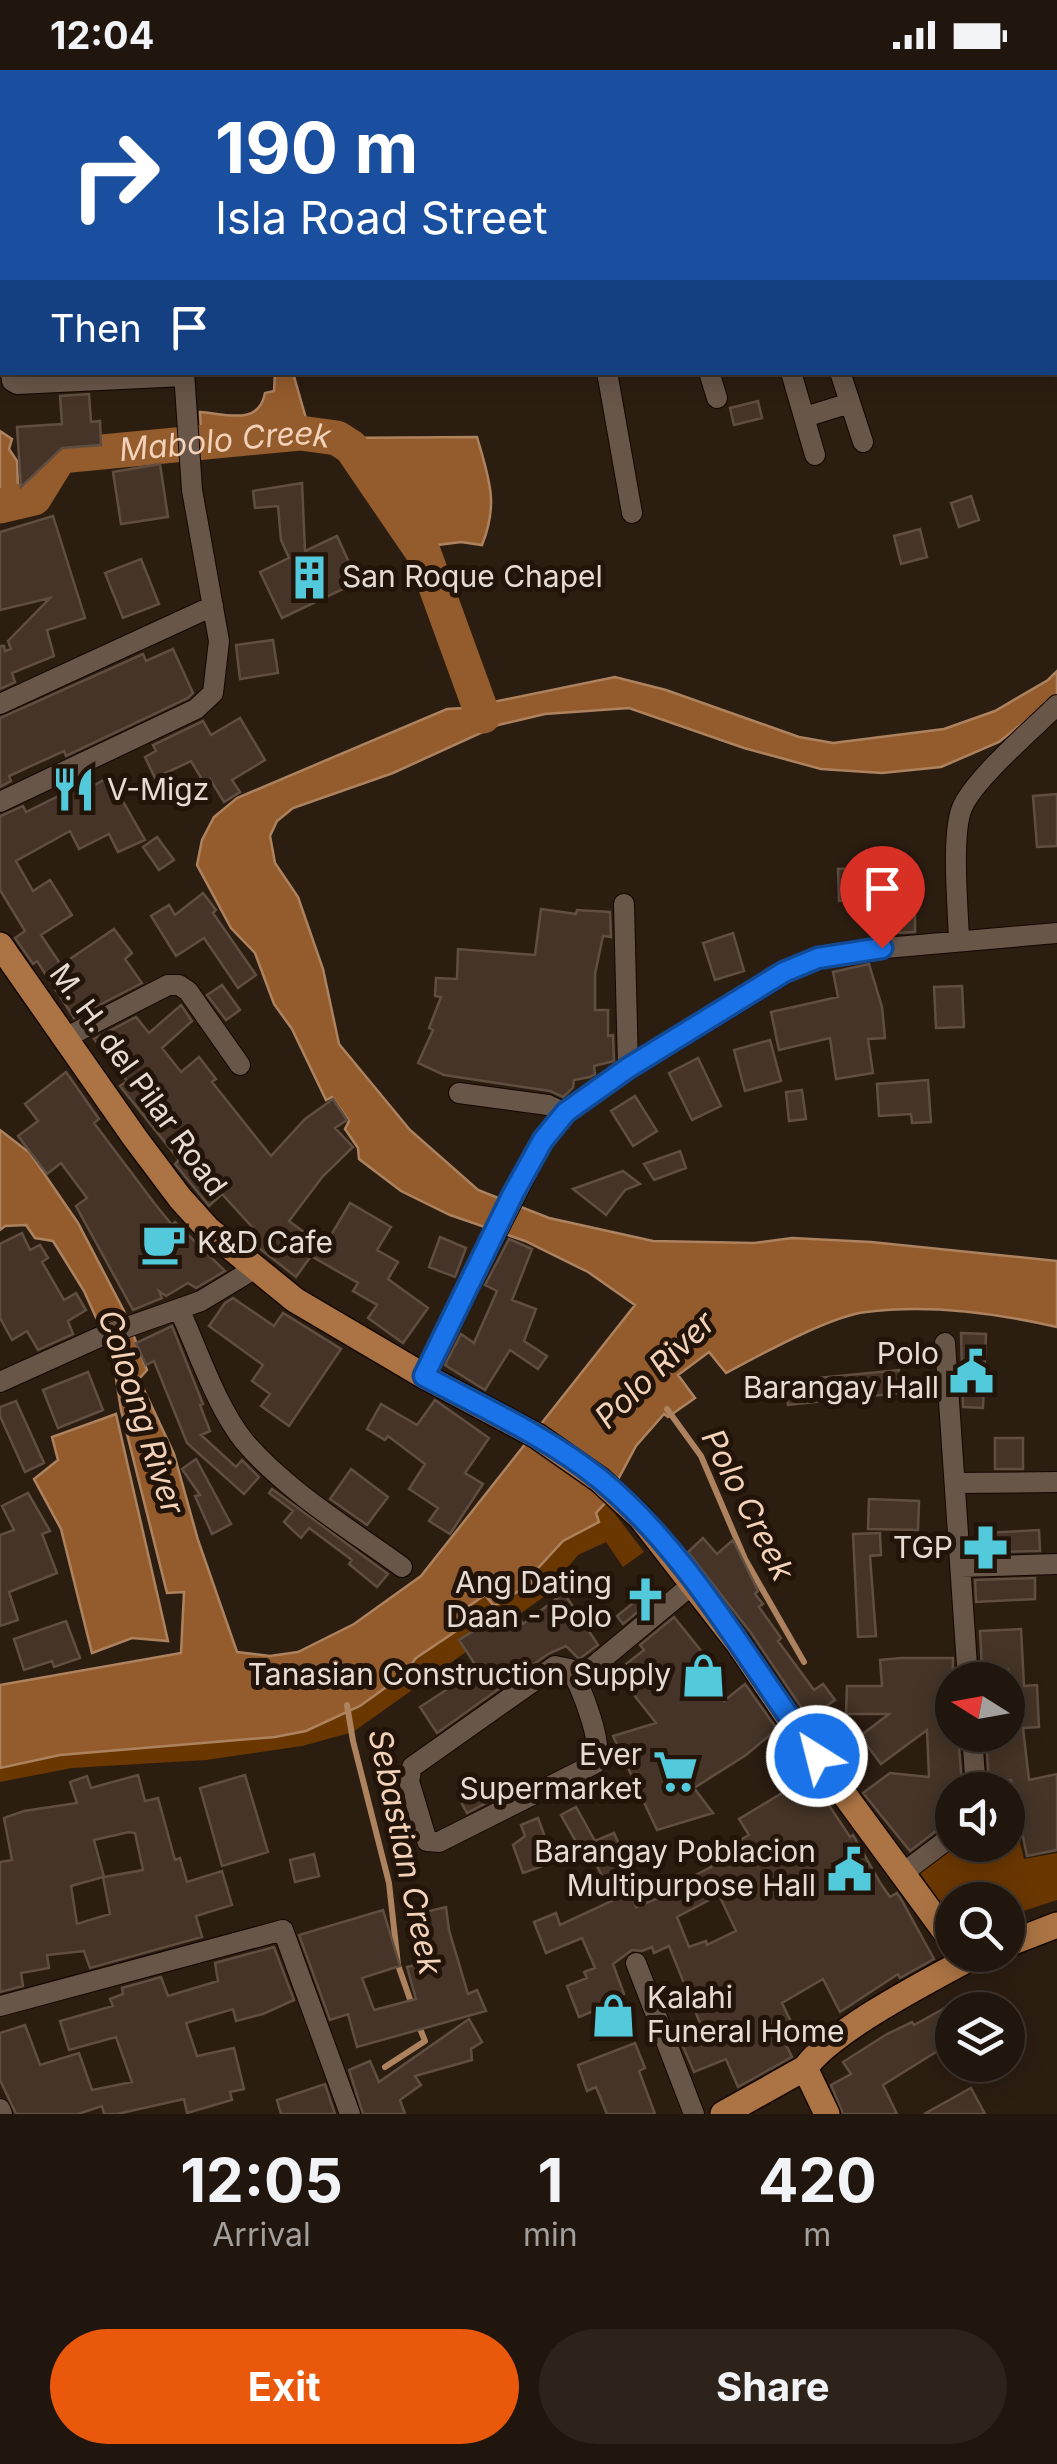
<!DOCTYPE html>
<style>
body{margin:0;font-family:Inter,sans-serif;background:#2d231b;color:#f1f3f6;height:100vh;display:flex;flex-direction:column;font-size:38px;white-space:nowrap}
*{box-sizing:border-box;margin:0}
p{font-size:32px;color:#a29f9d}
.icon{flex:none;width:55px;height:55px;fill:none;stroke:currentColor;stroke-width:2;stroke-linecap:round;stroke-linejoin:round}
.map{position:relative;height:2044px;overflow:hidden}
.side{display:flex;flex-direction:column;background:#21160d;flex:1}
.side>*{flex:none}
.banner{position:absolute;left:0px;top:0px;width:1058px;height:305px;box-shadow:0 5px 25px #0003,0 0 0 2px #3e352e;background:#1a4fa0;color:#fff;overflow:hidden}
.needle{width:65px;rotate:281deg}
.controls{position:absolute;left:935px;top:1592px;display:grid;gap:20px}
.controls a{display:grid;place-items:center;width:90px;height:90px;border-radius:50%;background:#21160d;box-shadow:0 5px 25px #0003,0 0 0 2px #3e352e;font-size:50px}
.pin{position:absolute;display:grid;place-items:center;width:85px;height:85px;color:#fff;margin:-102px -42px;border-radius:50% 50% 50% 0;rotate:-45deg;box-shadow:0 0 10px #0007}
.pin .icon{rotate:45deg}
.me{position:absolute;width:110px;margin:-55px;rotate:324deg;stroke-linejoin:round;filter:drop-shadow(0 0 8px #0008)}
.turn{display:flex;align-items:center;gap:35px;height:210px;padding:0 50px;font-size:45px}
.turn .icon{width:130px;height:130px;stroke-width:2.5}
.turn b{display:block;font-size:70px;line-height:85px}
.then{display:flex;align-items:center;height:95px;padding:0 50px;background:#0003;gap:20px;font-size:38px}
.eta{display:flex;justify-content:space-evenly;align-items:center;height:170px;text-align:center}
.eta b{font-size:60px;font-weight:700;line-height:70px}
.primary-button{display:flex;gap:20px;margin-top:auto;padding:20px 50px}
.primary-button a{flex:1;height:115px;border-radius:60px;background:#ea580c;color:#fff;font-size:40px;font-weight:700;line-height:115px;text-align:center}
.primary-button a+a{background:#2d231b;color:#f1f3f6}
.status{display:flex;justify-content:space-between;align-items:center;height:70px;padding:0 50px;background:#21160d;direction:ltr}
.status svg{height:28px;fill:currentColor}
.map>svg:first-child{display:block}
.green{fill:#6a3700}
.water{fill:#945c2d;stroke:#ad825f;stroke-width:2.5}
.lines{fill:none;stroke-linecap:round;stroke-linejoin:round}
.stream{stroke:#ad825f;stroke-width:6}
.river{stroke:#945c2d;stroke-width:35}
.building{fill:#453427;stroke:#604e41;stroke-width:2.5;fill-rule:evenodd}
.minor-casing{stroke:#140701;stroke-width:22}
.major-casing{stroke:#140701;stroke-width:28}
.minor{stroke:#685649;stroke-width:20}
.major{stroke:#ac7444;stroke-width:25}
.route-casing{stroke:#114b97;stroke-width:25}
.route{stroke:#1a73e8;stroke-width:18}
.labels{text-anchor:middle;stroke-width:10;stroke-linejoin:round;paint-order:stroke}
.poi-label{font-size:30px;fill:#e7dcd4;stroke:#221408;text-anchor:end}
.street-label{font-size:30px;fill:#e7dcd4;stroke:#221408}
.water-label{font-size:32px;font-style:italic;fill:#f3d2b9;stroke:#221408}
</style>
<div class="status"><b>12:04</b><svg viewBox="0 0 49 12"><path d="M0 12V9h3v3zM5 12V6h3v6zM10 12V3h3v9zM15 12V0h3v12zM26 1h20v11H26zM47 4h2v5h-2z"/></svg></div>
<div class="map">
<svg width="1057" height="2044" viewBox="0 0 1057 2044">
<rect width="100%" height="100%" fill="#2c1d11"/>
<path class="green" d="M606 1432 644 1482 623 1497 606 1472 578 1485 545 1526 353 1662 302 1676 206 1690 72 1698 0 1712V1698L67 1677 178 1674 275 1667 306 1661 382 1621 403 1605 416 1588 464 1556 458 1543 563 1470Z
M1012 1742 1024 1789 1057 1783V1830L1008 1846V1830H952V1842L943 1837 918 1800 952 1775H1008V1744Z"/>
<path class="water" d="M275 303H293L309 359 305 368 202 380 200 342C226 344 259 356 265 323L274 321Z
M0 361 12 369 9 379 17 391 18 418 30 423 32 435 0 442Z
M477 367C489 409 499 433 482 475L461 472 430 476 424 484 365 396 337 368Z
M1057 601V625L1051 631 999 672 941 697 882 703 821 699 744 678 629 638 545 644 498 655 393 703 293 738 277 751 270 766 275 793 298 827 323 899 339 974 410 1060 478 1120 549 1148 653 1171 754 1173 792 1168 871 1172 1057 1191V1257C996 1243 929 1234 866 1242 830 1246 760 1285 726 1303L709 1282 678 1305 695 1328 668 1347 664 1344 636 1376 606 1432 596 1443 599 1452 563 1471 529 1508 532 1513 494 1536 485 1525 459 1543 465 1555 416 1588 403 1605 360 1636 306 1661 275 1667 60 1685 0 1698V1615L181 1583 184 1522 167 1523 121 1340 112 1283 84 1221 53 1171 35 1168 26 1155 5 1156 0 1160V1060L30 1083 78 1153 124 1241 147 1300 139 1309 174 1384 198 1470 237 1582 270 1586 298 1582 354 1554 421 1506 635 1235 588 1202 525 1171 450 1145 401 1121 359 1089 358 1078 345 1059 349 1051 332 1027 326 1030 292 959 274 934 255 883 231 858 197 795 202 770 214 747 237 728 447 639 464 638 615 607 666 620 799 667 833 673 944 659 995 641 1048 610Z
M116 1344 168 1571 132 1568 92 1583 61 1459 34 1409 58 1390 52 1367Z"/>
<g class="lines">
<path class="stream" d="M245 0V2
M667 1339 701 1386 745 1489 804 1592
M347 1635 353 1671 389 1813 398 1895 412 1935
M385 1997 425 1971 419 1956"/>
<path class="river" id="s1" d="M0 436 34 428 60 386 300 363 337 368 351 377 424 484 483 646"/>
</g>
<path class="building" d="M89 324 91 352 100 351 101 375 62 378 21 417 17 357 62 354 60 326Z
M758 331 762 348 734 355 730 338Z
M160 394 168 447 121 454 113 402Z
M302 413 305 481 337 466 358 512 282 548 260 502 289 488 281 470 278 436 255 438 253 421Z
M971 426 979 450 959 457 951 433Z
M53 446 85 548 47 560 54 586 12 603 15 612 0 619V576H4L5 581 11 579 8 571 50 528 0 540V462Z
M920 459 927 487 901 494 894 466Z
M141 489 159 534 123 548 105 503Z
M273 570 278 603 240 609 236 575Z
M173 579 193 623 188 628 66 686 64 681 9 706 11 711 0 717V648L143 584 146 591Z
M240 648 265 690 232 710 240 722 224 732 210 709 204 713 191 691 155 708 145 687 156 681 153 675 203 651 211 665Z
M109 707 145 770 118 782 109 764 79 779 70 761 16 791 33 821 50 810 72 845 41 865 61 895 114 859 132 883 125 889 142 913 74 948 37 891 33 894 15 868 25 861 0 820V746L23 736 26 742 83 714 86 720Z
M1057 724V776L1037 777 1033 726Z
M157 767 174 790 159 800 143 777Z
M861 798V804L895 803 896 832H880V828L839 831 838 799Z
M203 823 216 840 213 843 256 905 238 918 204 868 176 886 151 846 169 835 175 845Z
M915 838V862L895 863 894 839Z
M541 839 576 844 577 840 610 842 611 867 603 866 595 904V940H608V966L613 965 614 991 594 996 595 1004 590 1007 574 1010 573 1018 563 1027 550 1021 444 1005 418 993 433 960 429 958 441 927 435 926 436 908 457 909 458 879 535 885Z
M733 863 744 901 715 910 703 873Z
M869 894 882 937 885 968 868 969 873 1003 836 1009 830 968 779 980 771 942 838 927 833 902Z
M222 915 240 940 226 950 207 925Z
M962 916 964 957 936 958 934 917Z
M181 935 192 951 162 978 181 1002 199 987 216 1009 212 1012 271 1086 305 1049 333 1029 347 1050 335 1058 353 1077 323 1106 289 1151 324 1177 350 1133 391 1157 377 1180 398 1192 388 1209 428 1238 403 1273 368 1248 377 1235 353 1221 358 1213 311 1186 296 1207 245 1167 253 1158 222 1124 209 1136 175 1094 179 1090 120 1016 127 1011 94 969 136 947 149 963Z
M770 970 781 1011 745 1021 734 980Z
M698 988 721 1036 692 1050 669 1003Z
M66 1002 99 1049 94 1053 155 1134 172 1155 175 1152 225 1201 196 1218 188 1213 166 1226 159 1221 162 1228 133 1240 76 1136 87 1128 61 1093 47 1104 18 1066 38 1051 25 1034Z
M928 1010 931 1052 912 1053 911 1044 879 1046 877 1014Z
M802 1020 806 1049 789 1051 786 1022Z
M635 1026 657 1061 633 1076 611 1041Z
M680 1081 686 1098 654 1110 644 1094Z
M623 1101 640 1114 625 1120 606 1145 573 1119Z
M22 1163 30 1180 40 1175 48 1188 42 1192 64 1230 76 1223 86 1240 68 1251 73 1264 38 1280 27 1261 12 1270 0 1248V1174Z
M440 1167 466 1178 455 1207 429 1197Z
M509 1169 532 1179 512 1230 536 1239 524 1271 547 1286 538 1299 510 1280 485 1320 445 1295 461 1264 474 1273 497 1221 485 1215Z
M233 1228 274 1256 283 1243 341 1279 289 1356 261 1336 270 1324 252 1311 263 1295 209 1256 225 1233Z
M172 1256 203 1334 200 1335 210 1361 201 1365 236 1397 242 1390 259 1407 244 1424 187 1373 154 1291 146 1295 136 1273Z
M961 1263 986 1264 983 1338 963 1337Z
M899 1300 901 1323 788 1335 785 1311Z
M88 1302 103 1340 58 1358 43 1320Z
M435 1330 489 1368 465 1403 483 1414 450 1464 429 1451 438 1438 409 1419 425 1394 388 1366 385 1370 367 1359 381 1334 417 1355Z
M16 1331 44 1393 25 1402 0 1346V1337Z
M995 1368H1023V1399H995Z
M196 1389 231 1454 212 1464 195 1426 200 1425 182 1399Z
M351 1399 388 1427 367 1455 330 1429Z
M272 1419 388 1504 377 1517 349 1494 352 1490 309 1458 301 1468 284 1452 293 1441 269 1423Z
M28 1423 50 1461 42 1464 57 1503 9 1522 18 1550 0 1556V1465L14 1460 2 1436Z
M869 1429 919 1431 918 1460 868 1459Z
M1039 1460 1040 1481 987 1482 985 1463Z
M880 1463 881 1485 870 1486 876 1566 858 1567 853 1464Z
M703 1468 717 1484 733 1470 758 1521 755 1524 763 1534 759 1537 781 1568 778 1571 814 1620 823 1614 835 1630 809 1649 751 1563 688 1482Z
M1035 1508V1529L976 1532 975 1510Z
M647 1512 658 1525 623 1554 617 1546 632 1534 627 1528Z
M564 1523 598 1575 579 1589 566 1576 548 1584 437 1663 420 1637 478 1599 459 1570 513 1537 523 1554Z
M674 1547 706 1587 700 1593 724 1631 745 1614 777 1659 746 1685 694 1718 713 1743 657 1760 613 1666 656 1653 616 1602 644 1580 640 1575Z
M66 1551 80 1588 54 1597 52 1591 24 1600 14 1569Z
M1021 1559 1024 1616 1037 1615 1039 1657 1023 1658 1029 1710 1057 1704V1780L1027 1786 1011 1710 989 1712 986 1668 1008 1666V1599L982 1601 980 1561Z
M902 1588H953L952 1665H958L962 1714 951 1715 952 1753 944 1755 910 1781 863 1723 890 1703 929 1707 927 1660 881 1694 860 1666 889 1644H846L847 1616H882L880 1590Z
M799 1690 850 1767 853 1765 881 1814 890 1827 897 1823 901 1829 934 1889 900 1908 898 1904 840 1942 823 1909 782 1933 795 1960 782 1967 792 1987 738 2017 726 1989 694 2002 681 1972 704 1963 669 1876 654 1883 652 1877 642 1881 632 1880 613 1894 624 1924 594 1936 596 1940 579 1947 567 1916 587 1908 584 1902 595 1898 582 1868 546 1883 534 1852 556 1843 560 1855 614 1830 594 1790 588 1793 561 1745 576 1737 595 1771 614 1763 626 1790 619 1793 636 1837 670 1823 668 1819 711 1797 706 1789 749 1765 739 1749 787 1720 778 1706ZM719 1825 736 1861 707 1875 706 1871 689 1877 677 1847Z
M138 1705 145 1731 158 1728 175 1790 180 1788 187 1812 222 1801 232 1835 196 1846 202 1867 90 1898 84 1881 47 1885 49 1898 21 1903 23 1916 0 1922V1792L12 1790 4 1748 24 1741 77 1733 70 1712 87 1706 91 1718ZM129 1762 135 1763 143 1800 104 1807 94 1770ZM103 1807 110 1844 77 1854 71 1816Z
M245 1705 268 1782 222 1796 200 1718Z
M497 1711 505 1723 467 1743 462 1734Z
M538 1748 554 1792 523 1803 513 1775 525 1766 521 1755Z
M314 1784 319 1806 295 1812 290 1790Z
M446 1837 449 1860 468 1924 477 1920 486 1941 357 1977 348 1944 330 1950 299 1865 383 1840 400 1896 362 1908 374 1940 416 1929 407 1897 433 1891 421 1843Z
M274 1877 294 1930 263 1944 236 1951 233 1939 186 1953 197 1986 234 1978 244 2019 230 2022 232 2030 187 2043 184 2029 117 2044H104L102 2036 78 2044H16L0 2010V1963L25 1955 40 1995 79 1983 92 2020 132 2012 116 1967 69 1980 60 1951 113 1936 110 1929 123 1924 122 1918 161 1907 168 1926 218 1911 215 1893Z
M952 1934V1972L883 2015 897 2044H843L831 2015 851 2004 843 1992 887 1964 912 1952 914 1955Z
M469 1949 482 1972 471 1979 472 1990 415 2006 421 2015 400 2030 405 2044H363L349 2000 370 1991 379 2012Z
M635 1973 645 1998 639 2001 655 2044H607L596 2017 587 2021 578 1995Z
M325 2014 335 2044H281L277 2030Z
M971 2018 985 2044H924Z"/>
<g class="lines">
<defs>
<path id="minor" d="M151 0 152 2
M424 0 425 2
M522 0 523 2
M728 0 729 2
M1017 0 1018 2
M705 2 712 0
M1055 107 1057 112
M0 247 2 260
M0 289H2
M11 302 12 311 17 314 184 306
M607 302 632 443
M709 302 717 328
M791 302 815 385
M840 302 863 372
M805 347 850 333
M0 634 213 536
M0 732 196 639 213 623 219 571 192 420 184 302
M624 834 628 998
M959 870C958 838 951 765 962 738 974 709 1033 659 1057 635
M65 968 168 915H179L188 921 240 995
M459 1023 548 1035 565 1043
M179 1239C198 1280 216 1336 244 1371 285 1420 351 1460 402 1497
M945 1273 968 1610
M424 1306 543 1071 579 1030 799 895 851 881 1057 863
M0 1312 102 1266 201 1231 254 1199
M955 1413 1057 1412
M960 1497 1057 1494
M555 1596 570 1599C581 1616 604 1675 596 1693L439 1772 427 1771 409 1711 412 1697Z
M577 1610 694 1513
M972 1665 976 1720
M903 1803 952 1766
M636 1893 694 2044
M0 1936 283 1860 350 2044
M0 2039 2 2044"/>
<path id="major" d="M0 875 135 1068 180 1128 208 1159 295 1230 424 1306 537 1366 600 1410 641 1448 738 1573 794 1656 952 1871
M1008 1874 1057 1855
M805 1998 827 2044
M723 2044 805 1998C833 1959 932 1909 976 1885"/>
</defs>
<use href="#minor" class="minor-casing"/>
<use href="#major" class="major-casing"/>
<use href="#minor" class="minor"/>
<use href="#major" class="major"/>
</g>
<g class="lines">
<defs>
<path id="route" d="M817 1686C749 1595 690 1483 601 1410 548 1367 484 1338 424 1306L513 1124 543 1070 566 1042 628 998 784 902 818 888 882 878"/>
</defs>
<use href="#route" class="route-casing"/>
<use href="#route" class="route"/>
</g>
<defs>
<symbol id="building-bare" viewBox="-9 -9 18 18"><path d="M-4-6H4V6H1V3H-1V6H-4ZM-2.5-4.3h1.7v1.8h-1.7ZM.8-4.3h1.7v1.8H.8ZM-2.5-1h1.7V.8h-1.7ZM.8-1h1.7V.8H.8Z" fill="#53cadc" stroke="#221408" stroke-width="2.5" paint-order="stroke"/></symbol>
<symbol id="restaurant-bare" viewBox="-9 -9 18 18"><path d="M-5-6h1v4h1v-4h1v4h1v-4h1v5L-1.5 .5V6h-2V.5L-5-1ZM5-6V6H3V1.5H1.5Q1.5-4 5-6Z" fill="#53cadc" stroke="#221408" stroke-width="2.5" paint-order="stroke"/></symbol>
<symbol id="cafe-bare" viewBox="-9 -9 18 18"><path d="M-5.5-4.5H6V0H3Q3 3.5 0 3.5H-2.5Q-5.5 3.5-5.5 0ZM3-3.2v2h1.7v-2ZM-6 4.5H4V6H-6Z" fill="#53cadc" stroke="#221408" stroke-width="2.5" paint-order="stroke"/></symbol>
<symbol id="civic-bare" viewBox="-9 -9 18 18"><path d="M-.6-6.5H3V-4.5H.6V-3L4-1V1h2V6H-6V1h2V-1L-.6-3ZM-1.2 2.5V6h2.4V2.5Z" fill="#53cadc" stroke="#221408" stroke-width="2.5" paint-order="stroke"/></symbol>
<symbol id="pharmacy-bare" viewBox="-9 -9 18 18"><path d="M-2-6h4v4h4v4h-4v4h-4v-4h-4v-4h4Z" fill="#53cadc" stroke="#221408" stroke-width="2.5" paint-order="stroke"/></symbol>
<symbol id="church-bare" viewBox="-9 -9 18 18"><path d="M-1.2-6h2.4v3.5h3.3v2.4h-3.3V6h-2.4V-.1h-3.3v-2.4h3.3Z" fill="#53cadc" stroke="#221408" stroke-width="2.5" paint-order="stroke"/></symbol>
<symbol id="shop-bare" viewBox="-9 -9 18 18"><path d="M-5-2.5h2.3a2.7 3.5 0 0 1 5.4 0H5L5.5 6h-11ZM-1.5-2.5h3a1.5 2.3 0 0 0-3 0Z" fill="#53cadc" stroke="#221408" stroke-width="2.5" paint-order="stroke"/></symbol>
<symbol id="supermarket-bare" viewBox="-9 -9 18 18"><path d="M-6-5.5h2.5l.6 2H6L4.5 2H-2.5L-4.4-4H-6ZM-1.5 3.2a1.3 1.3 0 1 0 .1 0ZM3 3.2a1.3 1.3 0 1 0 .1 0Z" fill="#53cadc" stroke="#221408" stroke-width="2.5" paint-order="stroke"/></symbol>
</defs>
<g fill-rule="evenodd">
<use href="#building-bare" x="278" y="476" width="63" height="63"/>
<use href="#restaurant-bare" x="42" y="688" width="63" height="63"/>
<use href="#cafe-bare" x="132" y="1142" width="63" height="63"/>
<use href="#civic-bare" x="940" y="1270" width="63" height="63"/>
<use href="#pharmacy-bare" x="954" y="1446" width="63" height="63"/>
<use href="#church-bare" x="614" y="1498" width="63" height="63"/>
<use href="#shop-bare" x="672" y="1574" width="63" height="63"/>
<use href="#supermarket-bare" x="644" y="1670" width="63" height="63"/>
<use href="#civic-bare" x="818" y="1768" width="63" height="63"/>
<use href="#shop-bare" x="582" y="1914" width="63" height="63"/>
</g>
<g class="labels">
<g class="poi-label">
<text x="342" y="517" text-anchor="start">San Roque Chapel</text>
<text x="107" y="730" text-anchor="start">V-Migz</text>
<text x="197" y="1183" text-anchor="start">K&amp;D Cafe</text>
<text x="939" y="1294">Polo<tspan x="939" dy="34">Barangay Hall</tspan></text>
<text x="953" y="1488">TGP</text>
<text x="612" y="1523">Ang Dating<tspan x="612" dy="34">Daan - Polo</tspan></text>
<text x="671" y="1615">Tanasian Construction Supply</text>
<text x="642" y="1695">Ever<tspan x="642" dy="34">Supermarket</tspan></text>
<text x="816" y="1792">Barangay Poblacion<tspan x="816" dy="34">Multipurpose Hall</tspan></text>
<text x="647" y="1938" text-anchor="start">Kalahi<tspan x="647" dy="34">Funeral Home</tspan></text>
</g>
<g class="street-label">
<text transform="translate(138 1010) rotate(54)" y="10">M. H. del Pilar Road</text>
</g>
<g class="water-label">
<text dy="11" stroke="none"><textPath href="#s1" startOffset="250">Mabolo Creek</textPath></text>
<text transform="translate(655 1300) rotate(-44)" y="11">Polo River</text>
<text transform="translate(141 1342) rotate(72)" y="11">Coloong River</text>
<text transform="translate(748 1435) rotate(63)" y="11">Polo Creek</text>
<text transform="translate(405 1782) rotate(78)" y="11">Sebastian Creek</text>
</g>
</g>
</svg>
<div class="controls">
<a><svg class="needle" viewBox="-14 -14 28 28"><path d="M0-13l5 13h-10z" fill="#e53935"/><path d="M0 13l5-13h-10z" fill="#a29f9d"/></svg></a>
<a><svg class="icon" aria-label="sound" viewBox="0 0 24 24"><path d="M4 9h4l5-4v14l-5-4H4zM17 9q2 3 0 6"/></svg></a>
<a><svg class="icon" aria-label="search" viewBox="0 0 24 24"><circle cx="10" cy="10" r="6"/><path d="M15 15l6 6"/></svg></a>
<a><svg class="icon" aria-label="layers" viewBox="0 0 24 24"><path d="M12 4l9 5-9 5-9-5zM3 14l9 5 9-5"/></svg></a>
</div>
<div class="pin" style="left:882px;top:878px;background:#d93025"><svg class="icon" aria-label="arrive" viewBox="0 0 24 24"><path d="M6 21V4h12l-3 4 3 4H6"/></svg></div>
<svg class="me" style="left:817px;top:1686px" viewBox="-20 -20 40 40"><circle r="17" fill="#1a73e8" stroke="#fff" stroke-width="3"/><path d="M0-11L8 9 0 5-8 9z" fill="#fff"/></svg>
<div class="banner">
<div class="turn"><svg class="icon" aria-label="right" viewBox="0 0 24 24"><path d="M7 20v-9h11M14 6l5 5-5 5"/></svg><div><b>190 m</b>Isla Road Street</div></div>
<div class="then">Then<svg class="icon" aria-label="arrive" viewBox="0 0 24 24"><path d="M6 21V4h12l-3 4 3 4H6"/></svg></div>
</div>
</div>
<section class="side">
<div class="eta">
<div><b>12:05</b><p>Arrival</p></div>
<div><b>1</b><p>min</p></div>
<div><b>420</b><p>m</p></div>
</div>
<div class="primary-button"><a>Exit</a><a>Share</a></div>
</section>
